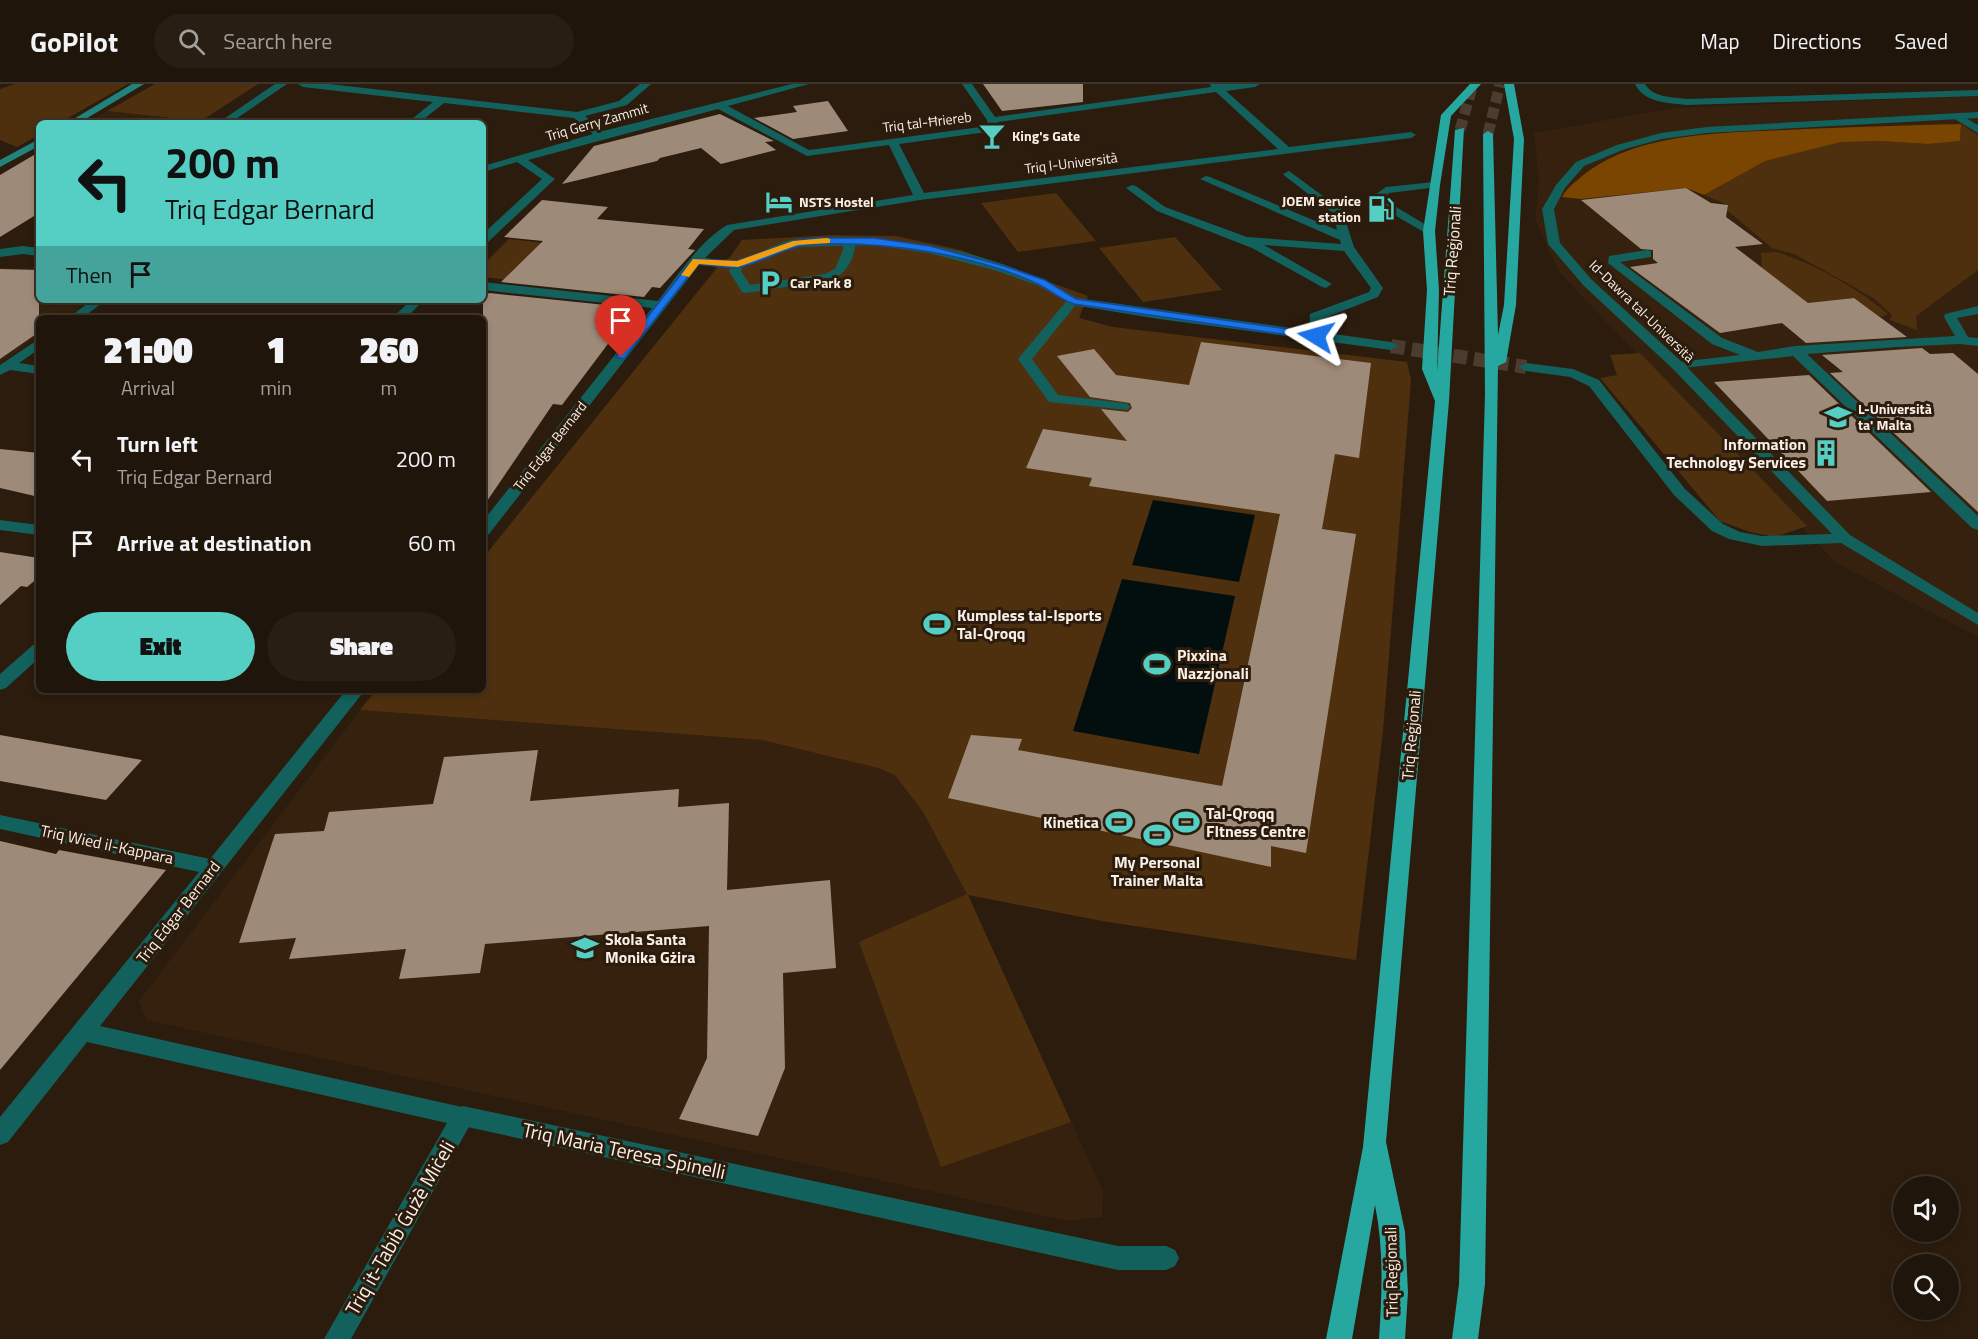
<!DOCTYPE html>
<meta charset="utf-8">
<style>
body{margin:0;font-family:"Titillium Web",sans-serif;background:#281e13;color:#f1f3f6;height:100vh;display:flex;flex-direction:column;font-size:22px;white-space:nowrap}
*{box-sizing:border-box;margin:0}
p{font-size:20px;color:#a29f9c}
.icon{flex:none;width:33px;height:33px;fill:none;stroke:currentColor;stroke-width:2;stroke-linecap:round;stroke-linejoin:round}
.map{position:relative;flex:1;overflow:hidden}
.panel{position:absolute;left:36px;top:231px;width:450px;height:378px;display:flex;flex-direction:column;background:#20150a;border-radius:9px;box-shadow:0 3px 9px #0003,0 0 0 2px #3d342b}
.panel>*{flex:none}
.top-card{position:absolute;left:36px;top:36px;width:450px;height:183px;border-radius:9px;box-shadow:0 3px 9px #0003,0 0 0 2px #3d342b;background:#55cec4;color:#111;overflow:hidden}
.fabs{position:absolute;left:1893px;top:1092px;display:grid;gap:12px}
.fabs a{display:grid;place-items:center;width:66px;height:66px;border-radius:50%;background:#20150a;box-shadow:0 3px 9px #0003,0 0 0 2px #3d342b;font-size:30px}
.pin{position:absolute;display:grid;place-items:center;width:51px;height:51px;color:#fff;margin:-62px -26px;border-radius:50% 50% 50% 0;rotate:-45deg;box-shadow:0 0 6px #0007}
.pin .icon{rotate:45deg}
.me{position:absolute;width:66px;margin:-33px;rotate:278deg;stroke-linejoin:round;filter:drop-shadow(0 0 4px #0008)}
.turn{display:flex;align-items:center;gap:21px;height:126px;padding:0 30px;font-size:27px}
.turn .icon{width:78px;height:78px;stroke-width:2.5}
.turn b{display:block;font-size:42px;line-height:51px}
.then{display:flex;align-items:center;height:57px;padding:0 30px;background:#0003;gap:12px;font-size:22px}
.eta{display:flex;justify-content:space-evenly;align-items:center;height:102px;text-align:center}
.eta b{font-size:36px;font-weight:800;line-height:42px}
.action{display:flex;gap:12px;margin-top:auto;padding:12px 30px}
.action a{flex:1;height:69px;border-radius:36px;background:#55cec4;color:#111;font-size:24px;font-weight:800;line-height:69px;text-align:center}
.action a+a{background:#281e13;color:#f1f3f6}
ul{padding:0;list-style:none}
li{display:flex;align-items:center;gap:18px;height:84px;padding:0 30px}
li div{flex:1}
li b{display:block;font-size:22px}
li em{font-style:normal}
header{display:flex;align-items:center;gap:36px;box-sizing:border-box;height:84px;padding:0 30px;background:#20150a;border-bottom:2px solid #3d342b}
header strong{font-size:28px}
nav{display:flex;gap:33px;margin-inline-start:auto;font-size:21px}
.search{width:420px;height:54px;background:#281e13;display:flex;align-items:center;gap:15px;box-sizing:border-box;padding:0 21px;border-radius:33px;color:#a29f9c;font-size:22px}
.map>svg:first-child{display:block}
.built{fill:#35210d}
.green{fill:#4f300e}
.forest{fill:#7a4500}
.water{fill:#030f0e}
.building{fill:#9e8a78}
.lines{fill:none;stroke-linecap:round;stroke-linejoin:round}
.minor-tunnel{stroke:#4a3c2e;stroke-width:14;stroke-dasharray:14 7;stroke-linecap:butt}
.trunk-tunnel{stroke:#4a3c2e;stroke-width:11;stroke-dasharray:11 5;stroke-linecap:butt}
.service{fill:#12615c;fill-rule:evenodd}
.minor{fill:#12615c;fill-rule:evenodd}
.secondary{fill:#20837c;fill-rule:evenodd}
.trunk{fill:#26a8a0;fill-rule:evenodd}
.route{fill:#1a73e8;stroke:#114b97;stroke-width:1.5}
.slow{fill:#f59e0b}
.labels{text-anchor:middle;stroke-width:6;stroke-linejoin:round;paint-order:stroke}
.far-street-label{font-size:14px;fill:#faefe6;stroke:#2b1c0d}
.far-poi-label{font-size:14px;font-weight:bold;fill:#faefe6;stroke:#2b1c0d;text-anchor:start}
.street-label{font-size:16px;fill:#faefe6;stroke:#2b1c0d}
.poi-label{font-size:16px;font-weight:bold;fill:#faefe6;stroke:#2b1c0d;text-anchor:start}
.near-street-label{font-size:20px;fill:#faefe6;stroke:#2b1c0d}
</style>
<header>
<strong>GoPilot</strong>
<div class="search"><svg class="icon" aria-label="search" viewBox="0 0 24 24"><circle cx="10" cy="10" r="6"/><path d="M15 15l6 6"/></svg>Search here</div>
<nav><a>Map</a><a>Directions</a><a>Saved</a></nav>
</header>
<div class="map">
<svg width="1978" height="1255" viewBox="0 0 1978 1255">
<rect width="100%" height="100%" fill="#2b1c0d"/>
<path class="built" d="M1978 12V553L1836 479 1559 188 1535 136 1539 97 1534 49 1673 24Z
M107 27 201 37 197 39H86Z
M0 184H39V216H91L65 234H39V252L0 279Z
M360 626 762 656 878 684 896 691 923 728 968 811 1103 1107 1102 1133 1067 1137 146 936 139 917Z"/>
<path class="green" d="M15 0H128L59 39H39V51L17 63 0 56V5Z
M155 0H258L201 37 107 27Z
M1961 40 1978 51V186L1916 232 1917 246 1890 236 1892 231 1875 215 1845 198 1794 170 1772 164 1727 126 1728 121 1704 111 1765 77 1841 58 1879 57 1928 60 1960 57Z
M1056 109 1096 157 1018 168 981 119Z
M832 151 896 152 961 166 1088 212 1079 234 1113 243 1407 278 1411 296 1383 647 1356 876 1102 837 968 811 1071 1038 941 1083 859 858 967 810 923 728 895 691 878 684 762 656 360 626 376 606H483V474L720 180 730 173 742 156Z
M1175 153 1222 206 1143 218 1099 164Z
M509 155 554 160 520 197 483 193V181Z
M1776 168C1813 179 1859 205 1888 230L1881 233 1854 214 1808 219 1762 184 1761 169Z
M1640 269 1807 442 1775 453 1750 448 1720 437 1600 294 1617 291 1610 271Z"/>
<path class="forest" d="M1961 40 1960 57 1928 60 1879 57 1841 58 1765 77 1704 111 1686 104 1581 115 1562 113C1567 104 1574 99 1581 93 1638 45 1734 49 1805 45 1857 43 1909 41 1961 40Z"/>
<path class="water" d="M1153 416 1255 431 1239 498 1132 481Z
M1122 495 1235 512 1199 670 1073 647Z"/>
<path class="building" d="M983 0H1083V18L1002 27Z
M828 17 848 47 793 55 754 34 797 28 793 22Z
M720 30 774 57 765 58 776 66 721 80 701 64 660 74 657 77 562 100 594 62Z
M39 68V129L0 153V91Z
M1686 104 1711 119 1728 121 1726 133 1763 160 1735 163 1808 219 1854 214 1907 253 1806 259 1782 239 1720 249 1630 183 1658 179 1653 175V166L1641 165 1581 116Z
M542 116 608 123 597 135 704 145 688 165 695 166 660 204 652 203 644 213 501 198 543 157 504 153Z
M0 185 39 186V248L0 275Z
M489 209 635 224 562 321 553 320 483 423V215Z
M1201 258 1371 279 1359 374 1335 370 1322 445 1356 450 1306 769 1271 762V783L948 714 971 651 1022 655 1018 666 1222 702 1280 430 1089 402 1092 394 1026 384 1043 345 1127 357 1101 325 1128 328 1132 324 1130 319 1090 313 1057 272 1094 265 1116 291 1189 301Z
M1922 264 1930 270 1953 269 1978 290V428L1830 289 1843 288 1822 271Z
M1809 291 1931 408 1827 417 1714 298Z
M0 365 39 369V413L0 404Z
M0 468 39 474V493L27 503 21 502 0 521Z
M0 651 142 676 106 716 0 697Z
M538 666 530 717 679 705 678 723 729 719 727 806 830 796 836 884 783 889 785 984 758 1052 679 1035 707 974 709 842 485 860 480 889 399 895 406 865 289 875 296 854 239 859 275 750 324 747 329 728 433 720 444 673Z
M0 757 56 770 59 766 166 786 0 986Z"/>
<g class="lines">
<path class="minor-tunnel" d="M1391 262 1526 283"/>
<path class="trunk-tunnel" d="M1460 46 1473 0
M1488 50 1500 0"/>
<path class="service" d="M1957 29 1978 41V49L1953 34 1952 32Z
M1289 87 1342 126 1354 163 1383 204 1378 213 1322 235 1323 252 1316 256 1309 252 1310 230 1369 208 1371 204 1344 167 1264 161 1332 200 1326 204 1322 203 1252 164 1157 127 1126 104 1132 101 1136 102 1165 123 1247 153 1341 160 1340 156 1200 95 1206 92 1210 93 1337 146 1333 129 1285 92 1283 90Z
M1434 98 1440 101 1438 103 1389 109 1387 111 1391 120 1433 145 1435 147 1429 151 1382 124 1375 111 1386 103Z
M850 153 856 157C854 174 848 188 832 196L746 209 742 208 729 187 734 177H742L744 180 741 187 750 201 825 190 835 185 843 166 844 157Z
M1647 166 1651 167V173L1620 178 1722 254 1758 268 1795 262 1955 252 1944 233 1945 230 1978 222V230L1957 234 1968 253 1978 254V262L1959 260 1897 263 1807 270 1978 432V446L1972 444 1793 272 1673 285 1671 282 1678 278 1740 271 1712 260 1608 179 1609 172Z
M1073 213 1079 217 1032 275 1058 311 1123 319 1128 320 1130 323 1128 326 1049 318 1018 275 1069 214Z
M463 1022 1118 1162H1166L1175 1166 1179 1174 1175 1182 1166 1186H1118L463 1042 455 1039 451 1032 455 1025Z"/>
<path class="minor" d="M275 0H287L230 39H218Z
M298 0H329L577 28 619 17 640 0H651L627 21 585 32 603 47 792 0H809L728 22 809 66 988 42 987 36 962 0H972L995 33 1211 3 1210 0H1260L1255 3 1226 7 1289 63 1411 48 1416 51 1411 54 920 116 734 146 705 174C715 175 728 178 737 176 758 173 777 157 798 155 891 148 996 166 1077 214L1391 258 1398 262 1391 266 1159 235 1073 221 1037 201 994 186 929 169 874 161 797 163 738 184 699 181 489 450 483 452V437L652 224 483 206V198L658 217C678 191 699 158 727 141L913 111 889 61 807 72 718 25 528 76 555 95 487 159 483 160V150L542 95 517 78 483 88V82L593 50 574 34 444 19 419 39H407L433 18 303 3ZM1216 8 1278 65 924 109 899 60 994 47 999 44 998 38Z
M1635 0H1645C1653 14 1673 13 1687 15L1978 6V12L1687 21C1669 19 1644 19 1635 0Z
M1978 28V34L1707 49 1662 55 1625 65 1584 82 1565 104 1554 125 1560 159 1592 196 1683 279 1850 451 1978 529V541L1841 459 1762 462 1729 455 1712 447 1674 411 1589 302 1570 293 1526 287 1519 283 1526 279 1573 285 1599 296 1685 405 1723 440 1740 448 1762 452 1832 450 1673 285 1584 202 1548 160 1542 125 1556 101 1576 78 1617 61 1661 49 1707 43Z
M23 162 39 164V172L23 170 0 173V165Z
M92 216H106L82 234H68Z
M411 216H424L406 234H392Z
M39 255V265L19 279 39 282V290L10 286 0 291V281Z
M0 436 39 441V451L0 446Z
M39 559V574L6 604 0 606V590L33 561Z
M346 606H365L100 942 471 1025 475 1032 471 1039 351 1255H324L447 1039 87 958 8 1058 0 1061V1033L199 788 0 745V731L210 775Z"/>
<path class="secondary" d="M132 0H144L79 39H67Z
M39 55V62L0 83V76Z"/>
<path class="trunk" d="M1470 0H1481L1451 32 1440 101 1435 147 1439 206 1437 288 1455 46 1464 44 1449 317 1386 1058 1405 1148 1408 1208 1405 1255H1379C1382 1210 1384 1165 1375 1121L1352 1255H1326L1363 1063 1435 317 1422 285 1427 206 1423 147 1441 31Z
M1504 0H1514L1524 55 1516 221 1506 278 1498 282 1485 1200 1478 1255H1452L1459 1200 1485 311 1483 50 1488 47 1493 50 1498 251 1504 221 1514 55Z"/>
</g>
<path class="route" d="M816 154H874L930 162 1001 181 1045 196 1076 215 1316 249 1321 252 1316 255 1074 220C1061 216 1050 206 1038 200 973 170 889 158 818 160 789 160 767 177 740 183 727 185 711 181 698 180L624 275 616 273 693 175 737 177 793 157Z"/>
<path class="slow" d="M827 154 830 155V159L797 161 738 183 699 180 689 193 681 191 693 175 737 177 793 157Z"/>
<defs>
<symbol id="bar-bare" viewBox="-9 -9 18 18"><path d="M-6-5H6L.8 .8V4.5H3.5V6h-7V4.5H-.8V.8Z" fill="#55cec4" stroke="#2b1c0d" stroke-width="2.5" paint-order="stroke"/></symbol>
<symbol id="hotel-bare" viewBox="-9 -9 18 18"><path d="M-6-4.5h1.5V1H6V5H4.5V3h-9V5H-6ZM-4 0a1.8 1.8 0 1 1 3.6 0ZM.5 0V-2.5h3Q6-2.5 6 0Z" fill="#55cec4" stroke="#2b1c0d" stroke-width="2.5" paint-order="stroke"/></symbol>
<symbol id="fuel-bare" viewBox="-9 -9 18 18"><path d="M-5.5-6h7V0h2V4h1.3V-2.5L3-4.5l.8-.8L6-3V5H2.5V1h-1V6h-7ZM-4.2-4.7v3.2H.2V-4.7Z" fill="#55cec4" stroke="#2b1c0d" stroke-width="2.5" paint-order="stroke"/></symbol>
<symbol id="parking-bare" viewBox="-9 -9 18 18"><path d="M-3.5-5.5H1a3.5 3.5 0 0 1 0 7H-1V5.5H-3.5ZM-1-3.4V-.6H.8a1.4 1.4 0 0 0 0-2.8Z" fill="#55cec4" stroke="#2b1c0d" stroke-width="2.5" paint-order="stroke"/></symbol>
<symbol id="university-bare" viewBox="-9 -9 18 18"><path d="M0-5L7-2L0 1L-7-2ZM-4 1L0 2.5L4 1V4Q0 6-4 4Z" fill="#55cec4" stroke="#2b1c0d" stroke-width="2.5" paint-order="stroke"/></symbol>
<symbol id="building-bare" viewBox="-9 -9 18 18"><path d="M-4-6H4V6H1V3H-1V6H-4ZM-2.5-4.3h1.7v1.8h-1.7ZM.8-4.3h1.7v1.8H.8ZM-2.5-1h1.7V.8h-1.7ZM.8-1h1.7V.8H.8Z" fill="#55cec4" stroke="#2b1c0d" stroke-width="2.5" paint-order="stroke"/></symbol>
<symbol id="stadium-bare" viewBox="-9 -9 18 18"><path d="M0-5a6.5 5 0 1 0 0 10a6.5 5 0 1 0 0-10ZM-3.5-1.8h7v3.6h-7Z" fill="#55cec4" stroke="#2b1c0d" stroke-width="2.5" paint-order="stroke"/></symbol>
<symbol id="school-bare" viewBox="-9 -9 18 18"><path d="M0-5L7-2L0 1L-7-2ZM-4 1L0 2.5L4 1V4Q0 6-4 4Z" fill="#55cec4" stroke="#2b1c0d" stroke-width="2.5" paint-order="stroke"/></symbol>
</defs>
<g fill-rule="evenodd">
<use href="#bar-bare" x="973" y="33" width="38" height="38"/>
<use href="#hotel-bare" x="760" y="99" width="38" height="38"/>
<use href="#fuel-bare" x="1362" y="106" width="38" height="38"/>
<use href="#parking-bare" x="751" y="180" width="38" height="38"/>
<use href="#university-bare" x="1819" y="314" width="38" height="38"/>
<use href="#building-bare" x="1807" y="350" width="38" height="38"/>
<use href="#stadium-bare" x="918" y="521" width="38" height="38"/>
<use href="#stadium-bare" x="1138" y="561" width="38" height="38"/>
<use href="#stadium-bare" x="1100" y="719" width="38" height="38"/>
<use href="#stadium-bare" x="1167" y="719" width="38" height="38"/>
<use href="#stadium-bare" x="1138" y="732" width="38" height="38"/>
<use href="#school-bare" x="566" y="845" width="38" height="38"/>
</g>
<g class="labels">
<g class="far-street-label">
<text transform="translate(597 38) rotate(-16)" y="5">Triq Gerry Zammit</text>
<text transform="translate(927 38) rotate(-7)" y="5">Triq tal-Ħriereb</text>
<text transform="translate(1071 79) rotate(-7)" y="5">Triq l-Università</text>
<text transform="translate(1642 227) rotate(44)" y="5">Id-Dawra tal-Università</text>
<text transform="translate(550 362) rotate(-52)" y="5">Triq Edgar Bernard</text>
</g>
<g class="far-poi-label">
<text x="1012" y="57">King's Gate</text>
<text x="1361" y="122" text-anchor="end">JOEM service<tspan x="1361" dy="16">station</tspan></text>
<text x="799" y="123">NSTS Hostel</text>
<text x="790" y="204">Car Park 8</text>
<text x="1858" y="330">L-Università<tspan x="1858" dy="16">ta' Malta</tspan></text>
</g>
<g class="street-label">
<text transform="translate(1452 167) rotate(-86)" y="6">Triq Reġjonali</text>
<text transform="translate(1411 651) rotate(-85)" y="6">Triq Reġjonali</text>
<text transform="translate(107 760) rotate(12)" y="6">Triq Wied il-Kappara</text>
<text transform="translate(178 828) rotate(-52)" y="6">Triq Edgar Bernard</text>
<text transform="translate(1391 1188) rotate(-91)" y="6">Triq Reġjonali</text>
</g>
<g class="poi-label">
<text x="1806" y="366" text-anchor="end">Information<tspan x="1806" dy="18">Technology Services</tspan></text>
<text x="957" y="537">Kumpless tal-Isports<tspan x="957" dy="18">Tal-Qroqq</tspan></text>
<text x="1177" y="577">Pixxina<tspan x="1177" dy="18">Nazzjonali</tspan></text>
<text x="1206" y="735">Tal-Qroqq<tspan x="1206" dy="18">FItness Centre</tspan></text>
<text x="1099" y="744" text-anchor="end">Kinetica</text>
<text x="1157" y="784" text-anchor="middle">My Personal<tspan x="1157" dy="18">Trainer Malta</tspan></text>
<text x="605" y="861">Skola Santa<tspan x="605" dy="18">Monika Gżira</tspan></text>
</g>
<g class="near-street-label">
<text transform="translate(624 1067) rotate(12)" y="7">Triq Maria Teresa Spinelli</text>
<text transform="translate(400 1144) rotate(-60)" y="7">Triq it-Tabib Ġużè Miċeli</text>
</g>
</g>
</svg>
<div class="fabs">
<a><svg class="icon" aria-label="sound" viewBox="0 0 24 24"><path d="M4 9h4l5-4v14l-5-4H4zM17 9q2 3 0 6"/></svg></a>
<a><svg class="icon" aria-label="search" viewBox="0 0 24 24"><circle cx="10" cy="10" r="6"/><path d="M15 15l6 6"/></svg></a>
</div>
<div class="pin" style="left:621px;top:273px;background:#d93025"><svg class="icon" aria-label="arrive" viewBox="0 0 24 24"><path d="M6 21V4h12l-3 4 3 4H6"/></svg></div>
<svg class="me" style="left:1316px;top:252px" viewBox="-20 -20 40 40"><path d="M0-17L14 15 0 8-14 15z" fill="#1a73e8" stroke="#fff" stroke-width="4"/></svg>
<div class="top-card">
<div class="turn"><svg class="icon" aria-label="left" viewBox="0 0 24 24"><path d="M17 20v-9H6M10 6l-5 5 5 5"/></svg><div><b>200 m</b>Triq Edgar Bernard</div></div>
<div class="then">Then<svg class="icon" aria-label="arrive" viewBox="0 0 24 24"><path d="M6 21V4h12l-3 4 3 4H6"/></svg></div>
</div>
<section class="panel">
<div class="eta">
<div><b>21:00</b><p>Arrival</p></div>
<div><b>1</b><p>min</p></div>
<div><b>260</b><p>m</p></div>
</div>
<ul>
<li><svg class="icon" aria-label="left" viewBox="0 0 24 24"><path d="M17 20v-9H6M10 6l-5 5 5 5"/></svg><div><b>Turn left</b><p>Triq Edgar Bernard</p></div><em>200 m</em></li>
<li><svg class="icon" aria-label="arrive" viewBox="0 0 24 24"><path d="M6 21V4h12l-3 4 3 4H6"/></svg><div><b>Arrive at destination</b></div><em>60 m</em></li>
</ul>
<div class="action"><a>Exit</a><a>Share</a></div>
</section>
</div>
